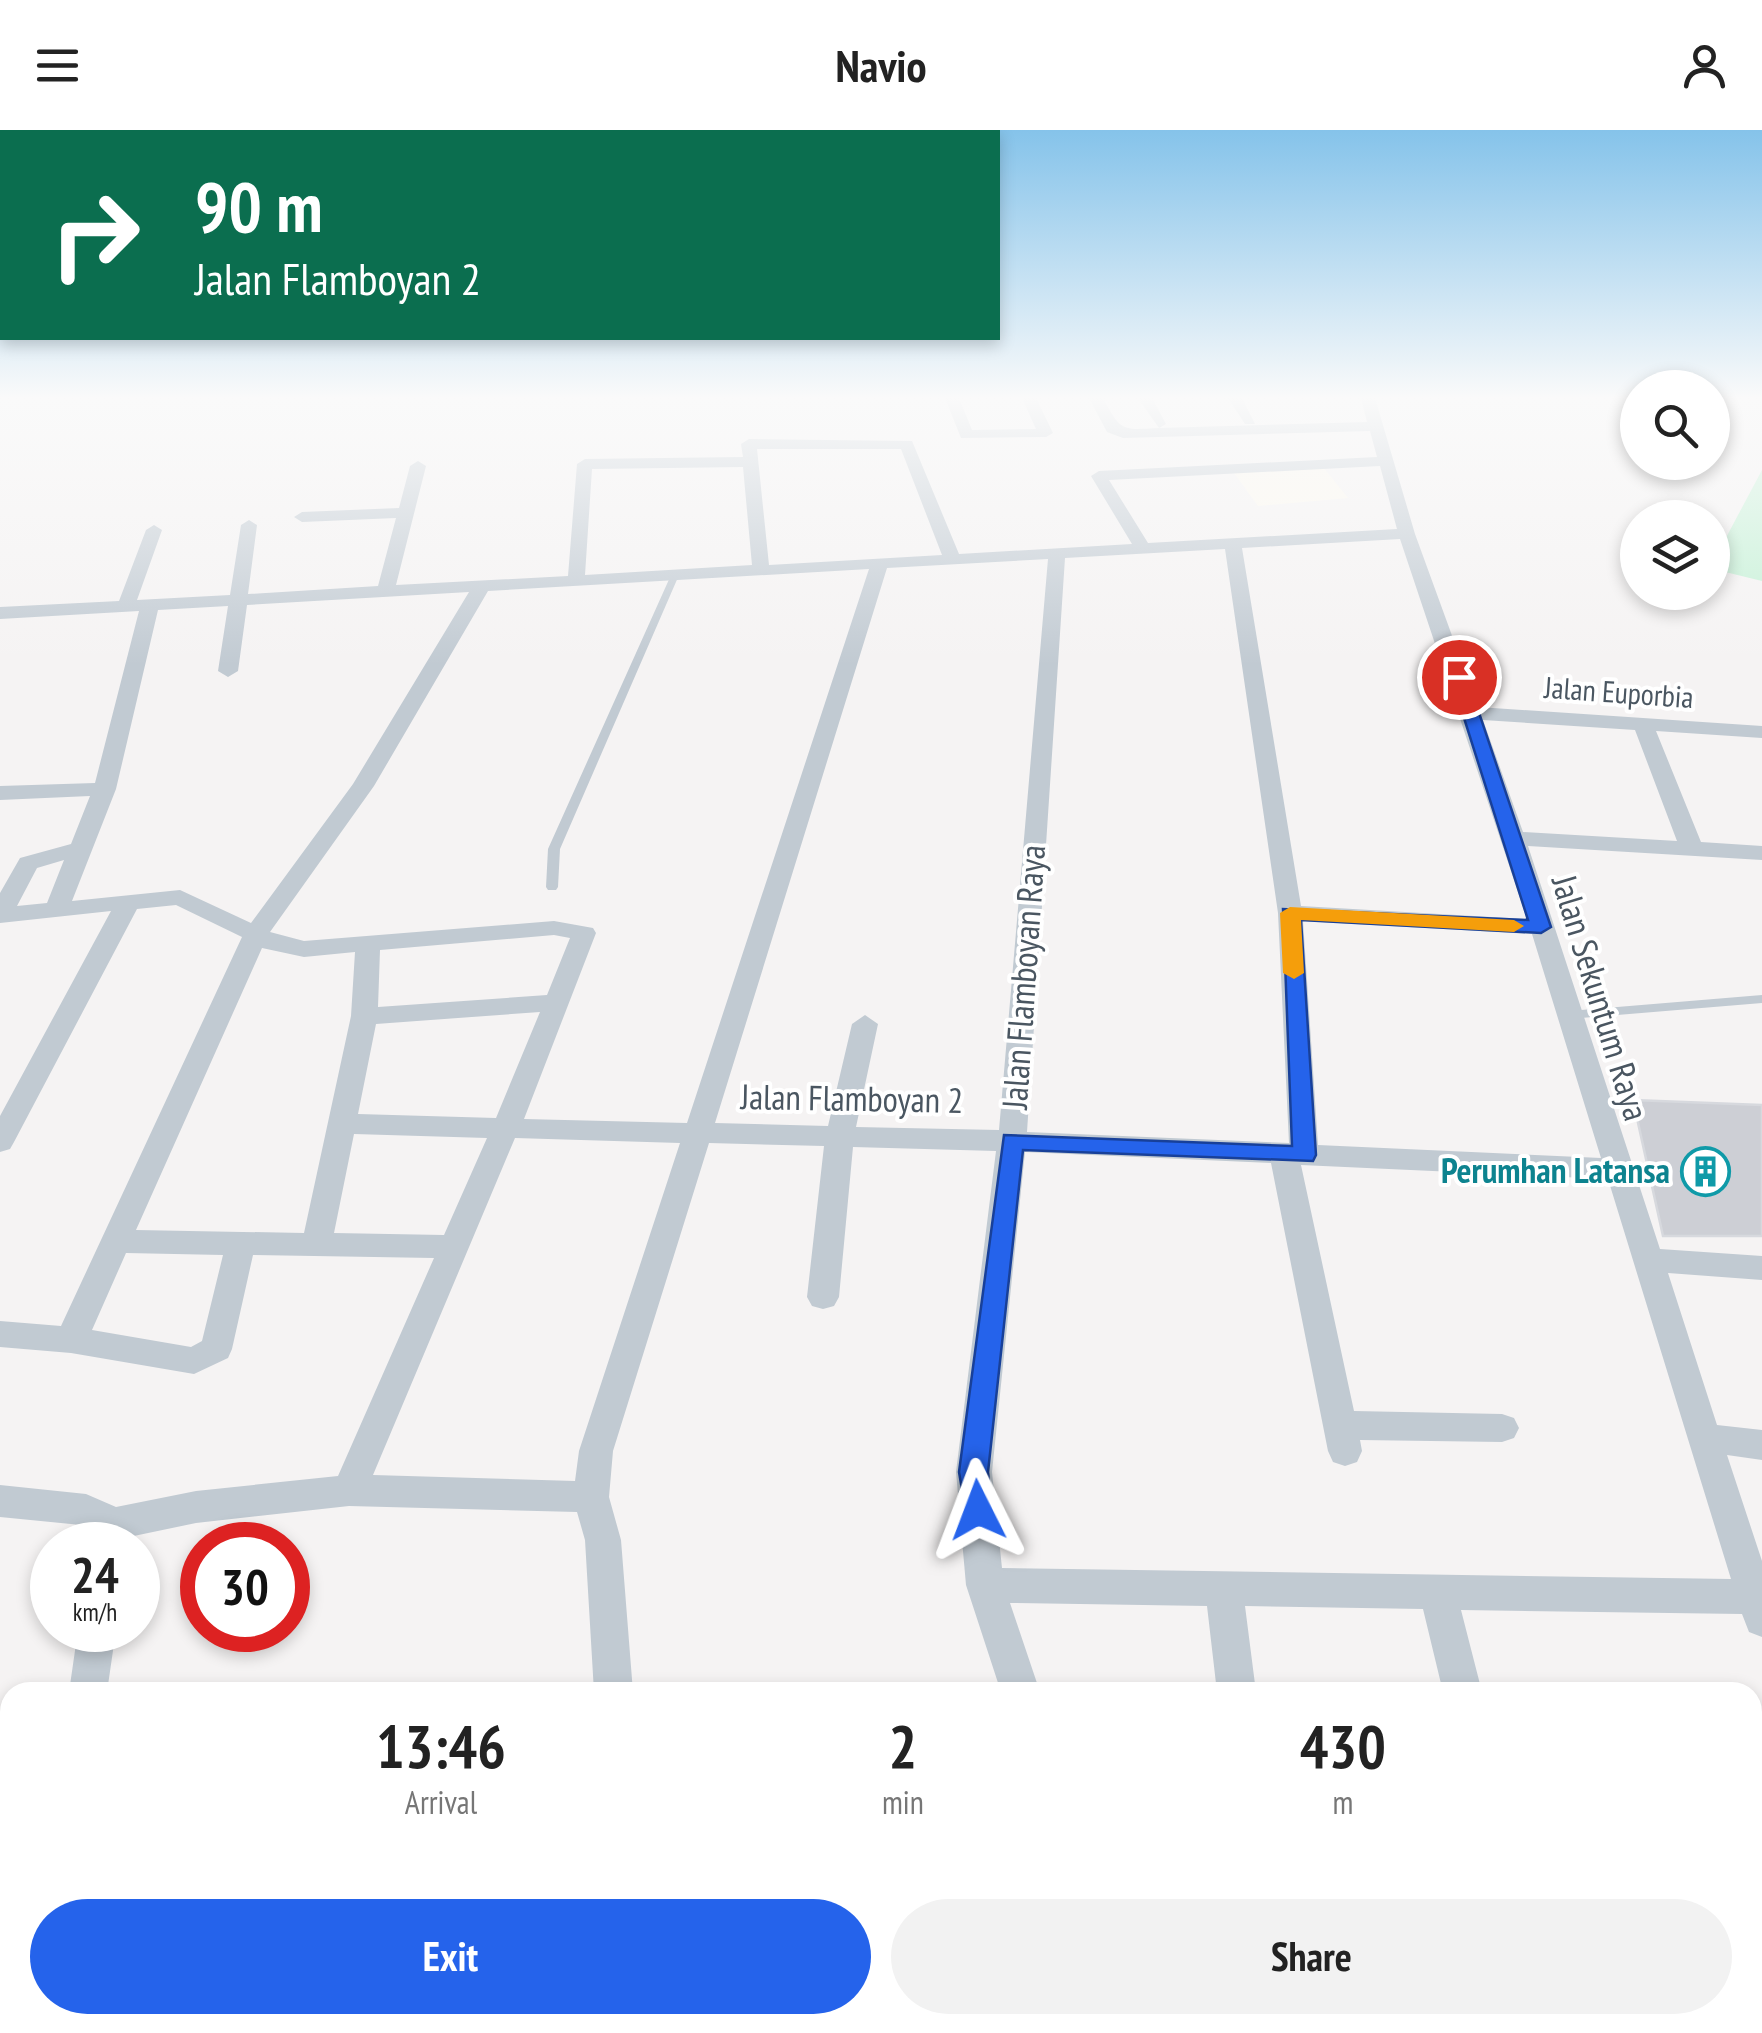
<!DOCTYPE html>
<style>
body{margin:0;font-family:"PT Sans Narrow",sans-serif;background:#f2f2f2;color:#222;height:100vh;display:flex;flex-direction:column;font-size:38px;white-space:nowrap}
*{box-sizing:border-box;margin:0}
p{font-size:32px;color:#767676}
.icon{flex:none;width:55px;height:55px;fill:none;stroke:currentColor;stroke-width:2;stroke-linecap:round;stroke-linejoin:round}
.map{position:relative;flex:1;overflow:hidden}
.drawer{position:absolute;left:0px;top:1552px;width:1762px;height:352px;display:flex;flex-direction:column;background:#fff;border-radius:30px 30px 0 0;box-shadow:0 5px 15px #0003}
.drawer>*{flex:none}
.top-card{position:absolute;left:0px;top:0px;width:1000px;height:210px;box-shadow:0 5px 15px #0003;background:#0b6e4f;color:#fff;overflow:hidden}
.controls{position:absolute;left:1620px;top:240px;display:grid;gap:20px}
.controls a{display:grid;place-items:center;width:110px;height:110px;border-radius:50%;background:#fff;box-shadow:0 5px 15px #0003;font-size:50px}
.speed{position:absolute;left:30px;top:1392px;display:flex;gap:20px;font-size:50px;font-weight:700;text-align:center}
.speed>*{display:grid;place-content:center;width:130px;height:130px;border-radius:50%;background:#fff;box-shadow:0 5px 15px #0003;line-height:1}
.speed small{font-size:25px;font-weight:400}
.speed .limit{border:15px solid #d22;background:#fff;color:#111}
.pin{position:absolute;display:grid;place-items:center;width:85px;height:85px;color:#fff;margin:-42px;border:5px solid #fff;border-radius:50%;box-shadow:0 2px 10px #0007}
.me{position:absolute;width:110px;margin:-55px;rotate:357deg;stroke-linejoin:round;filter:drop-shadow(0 0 8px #0008)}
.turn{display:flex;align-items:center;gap:35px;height:210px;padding:0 30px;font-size:45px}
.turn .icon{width:130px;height:130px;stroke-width:2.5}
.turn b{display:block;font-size:70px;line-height:85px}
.eta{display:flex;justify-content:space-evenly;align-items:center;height:170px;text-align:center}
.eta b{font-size:60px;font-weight:600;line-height:70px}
.primary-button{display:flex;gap:20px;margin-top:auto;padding:20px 30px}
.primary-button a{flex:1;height:115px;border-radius:60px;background:#2563eb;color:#fff;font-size:40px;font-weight:600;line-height:115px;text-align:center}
.primary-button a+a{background:#f2f2f2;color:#222}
header{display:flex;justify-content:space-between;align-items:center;height:130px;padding:0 30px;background:#fff;font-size:45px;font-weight:600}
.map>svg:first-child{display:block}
.commercial{fill:#fdf9ef}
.green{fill:#c3f1d5}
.building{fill:#cdcfd5;stroke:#d7d9de;stroke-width:2.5}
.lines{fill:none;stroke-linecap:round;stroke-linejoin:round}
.service{fill:#c1cad2;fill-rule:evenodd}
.minor{fill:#c1cad2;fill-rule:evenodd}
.route{fill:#2563eb;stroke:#184099;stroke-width:2.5}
.slow{fill:#f59e0b}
.labels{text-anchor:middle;stroke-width:8;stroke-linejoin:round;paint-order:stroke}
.far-street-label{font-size:30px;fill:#4a5661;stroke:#fff}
.street-label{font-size:35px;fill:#4a5661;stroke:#fff}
.culture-label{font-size:35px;font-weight:bold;fill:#0d838f;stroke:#fff;text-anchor:end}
</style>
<header><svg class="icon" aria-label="menu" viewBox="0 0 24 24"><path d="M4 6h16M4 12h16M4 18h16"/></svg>Navio<svg class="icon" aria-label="person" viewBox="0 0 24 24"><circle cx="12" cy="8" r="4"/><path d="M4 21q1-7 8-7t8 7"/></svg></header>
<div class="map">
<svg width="1762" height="1903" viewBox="0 0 1762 1903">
<rect width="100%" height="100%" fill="#f5f3f3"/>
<path class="commercial" d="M1323 337 1348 368 1258 376 1234 343Z"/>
<path class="green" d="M1762 340V451L1713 439 1712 434Z"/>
<path class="building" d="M1633 970 1762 975V1106H1663Z"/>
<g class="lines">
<path class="service" d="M675 442 679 445 560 719 558 757 556 760H548L546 757 548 719 671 445Z
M1762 865V873L1569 889 1562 885 1569 881Z"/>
<path class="minor" d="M945 268H959L972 300 1036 299 1022 268H1036L1053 303 1046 307 961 308Z
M1089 268H1103C1121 302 1122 300 1159 298L1138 268H1152L1166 294 1159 298 1367 292 1361 268H1375L1415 404 1478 577 1762 596V608L1656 601 1701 712 1762 716V730L1528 716 1660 1119 1762 1126V1150L1668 1143 1717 1295 1762 1300V1330L1727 1325 1762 1431V1507L1749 1502 1742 1484 1461 1480 1482 1562H1443L1423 1479 1245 1476 1256 1562H1217L1207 1476 1010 1473 1040 1562H1001L966 1455 956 1342 996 1021 853 1017 839 1167 834 1176 823 1179 812 1176 807 1167 824 1016 709 1013 613 1321 609 1367 621 1410 633 1562H594L585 1410 577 1382 349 1376 196 1393 129 1407 127 1415H91L93 1402 81 1395 0 1387V1355L86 1364 116 1377 196 1361 338 1346 434 1128 253 1125 232 1219 228 1228 194 1244 71 1223 0 1217V1191L61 1196 242 807 176 775 137 779 14 1012 10 1019 0 1022V986L111 781 0 793V763L20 728 71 714 90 666 0 670V656L95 653 139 481 0 489V477L119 471 146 400 154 395 162 400 137 470 230 465 241 395 249 390 257 395 248 464 378 456 396 388 302 392 294 387 302 382 399 378 410 336 418 331 426 336 396 455 568 446 577 334 585 329 743 327 741 314 749 309 912 311 959 424 1132 414 1091 346 1099 341 1377 327 1370 301 1123 308 1107 302ZM757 319H901L942 425 769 435ZM1380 336 1397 399 1148 413 1109 350ZM743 337 752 435 585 445 592 339ZM1400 409 1527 789 1301 776 1242 418ZM1225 419 1278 783 1289 1013 1027 1002 1065 428ZM1048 429 999 1000 856 997 878 894 865 885 852 894 828 996 715 993 887 438ZM869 439 687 993 524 989 596 803 593 798 554 791 304 811 270 802 374 656 488 461ZM469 462 353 654 251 793 180 760 72 771 116 659 158 480 228 476 218 541 228 547 238 541 247 475ZM1483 590 1635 600 1677 711 1523 702ZM64 730 47 773 17 776 37 738ZM1303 791 1532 804 1601 1028 1318 1015ZM554 805 570 808 547 865 378 877 380 820ZM262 818 304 827 355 822 351 886 304 1103 136 1100ZM540 882 496 988 358 984 376 894ZM354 1004 487 1008 444 1105 334 1103ZM515 1008 680 1013 579 1321 575 1351 373 1345ZM1025 1022 1271 1033 1328 1321 1333 1332 1345 1336 1357 1332 1362 1321 1360 1310 1502 1312 1514 1308 1519 1298 1514 1288 1502 1284 1354 1281 1301 1035 1608 1049 1731 1449 1002 1438 992 1342ZM126 1123 223 1125 202 1211 191 1217 92 1200Z
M1228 268H1242L1255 294H1245Z
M78 1500H116L107 1562H69Z
M16 1895H62L61 1903H15Z
M617 1895H663L664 1903H618Z
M1105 1895H1151L1154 1903H1108Z
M1254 1895H1300L1301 1903H1255Z
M1521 1895H1567L1568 1903H1522Z"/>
</g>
<linearGradient id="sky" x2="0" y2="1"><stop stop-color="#85c3ea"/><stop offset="0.5" stop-color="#fafafa"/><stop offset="1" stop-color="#fafafa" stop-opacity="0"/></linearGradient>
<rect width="1762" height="535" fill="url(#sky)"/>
<path class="route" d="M1459 542 1467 547 1551 797 1541 803 1301 790 1316 1025 1313 1031 1023 1020 988 1342 992 1380 988 1389 978 1393 967 1389 959 1342 1004 1005 1292 1016 1283 779 1528 790 1451 547Z"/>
<path class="slow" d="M1290 777 1514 790 1524 796 1514 802 1301 790 1304 843 1294 849 1283 843 1280 783Z"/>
<defs>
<symbol id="building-ring" viewBox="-11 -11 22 22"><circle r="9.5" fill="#fff" stroke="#0f9aa8" stroke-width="1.5"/><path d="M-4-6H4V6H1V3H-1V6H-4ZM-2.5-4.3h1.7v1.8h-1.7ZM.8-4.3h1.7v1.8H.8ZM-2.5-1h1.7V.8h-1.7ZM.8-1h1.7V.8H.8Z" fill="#0f9aa8"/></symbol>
</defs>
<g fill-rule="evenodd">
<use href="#building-ring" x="1678" y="1014" width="55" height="55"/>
</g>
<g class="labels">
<g class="far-street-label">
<text transform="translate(1619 563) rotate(4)" y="10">Jalan Euporbia</text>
</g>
<g class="street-label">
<text transform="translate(1024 847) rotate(-86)" y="12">Jalan Flamboyan Raya</text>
<text transform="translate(1600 868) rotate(73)" y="12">Jalan Sekuntum Raya</text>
<text transform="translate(852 969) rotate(1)" y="12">Jalan Flamboyan 2</text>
</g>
<g class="culture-label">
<text x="1670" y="1053">Perumhan Latansa</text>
</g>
</g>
</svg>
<div class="controls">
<a><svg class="icon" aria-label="search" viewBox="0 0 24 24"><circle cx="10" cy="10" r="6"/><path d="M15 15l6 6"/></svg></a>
<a><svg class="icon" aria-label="layers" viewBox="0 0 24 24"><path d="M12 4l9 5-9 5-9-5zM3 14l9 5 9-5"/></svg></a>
</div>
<div class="speed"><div>24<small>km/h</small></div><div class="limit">30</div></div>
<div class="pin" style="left:1459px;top:547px;background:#d93025"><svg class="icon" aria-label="arrive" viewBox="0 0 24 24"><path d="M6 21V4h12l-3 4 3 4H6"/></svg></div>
<svg class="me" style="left:978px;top:1380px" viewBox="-20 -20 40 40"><path d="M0-17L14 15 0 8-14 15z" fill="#2563eb" stroke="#fff" stroke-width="4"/></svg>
<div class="top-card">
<div class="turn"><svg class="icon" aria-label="right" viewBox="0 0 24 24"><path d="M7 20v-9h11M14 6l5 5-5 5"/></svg><div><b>90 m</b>Jalan Flamboyan 2</div></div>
</div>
<section class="drawer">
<div class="eta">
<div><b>13:46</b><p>Arrival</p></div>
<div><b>2</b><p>min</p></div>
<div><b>430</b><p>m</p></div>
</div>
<div class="primary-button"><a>Exit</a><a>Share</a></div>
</section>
</div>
